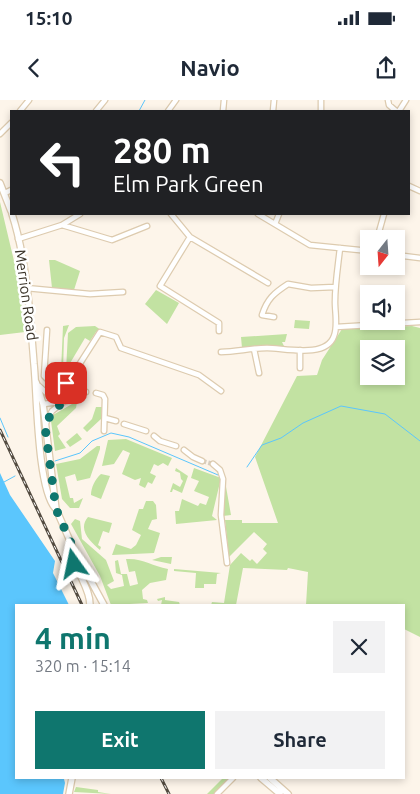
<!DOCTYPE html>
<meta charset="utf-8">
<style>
body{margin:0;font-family:Ubuntu,sans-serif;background:#f2f2f3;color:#1f2937;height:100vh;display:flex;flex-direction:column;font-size:19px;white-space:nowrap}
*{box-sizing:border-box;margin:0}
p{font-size:16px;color:#747a83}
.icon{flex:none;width:28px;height:28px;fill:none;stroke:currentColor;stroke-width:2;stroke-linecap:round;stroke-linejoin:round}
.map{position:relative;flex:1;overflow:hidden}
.side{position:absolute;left:15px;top:504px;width:390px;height:175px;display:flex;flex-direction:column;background:#fff;border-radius:0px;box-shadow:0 2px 8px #0003}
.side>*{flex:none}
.hud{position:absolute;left:10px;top:10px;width:400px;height:105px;border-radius:0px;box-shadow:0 2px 8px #0003;background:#202124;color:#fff;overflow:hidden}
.needle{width:32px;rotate:197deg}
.buttons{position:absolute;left:360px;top:130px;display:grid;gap:10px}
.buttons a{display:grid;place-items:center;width:45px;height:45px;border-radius:0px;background:#fff;box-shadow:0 2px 8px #0003;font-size:25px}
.pin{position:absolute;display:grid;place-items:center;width:42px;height:42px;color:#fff;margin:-21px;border-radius:10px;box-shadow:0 2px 8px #0006}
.me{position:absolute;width:55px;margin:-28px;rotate:348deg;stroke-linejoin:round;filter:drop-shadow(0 0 4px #0008)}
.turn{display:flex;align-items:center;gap:18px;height:105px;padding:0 20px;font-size:22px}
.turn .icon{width:65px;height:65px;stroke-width:2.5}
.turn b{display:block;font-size:35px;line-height:42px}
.round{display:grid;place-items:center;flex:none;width:52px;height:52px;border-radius:0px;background:#f2f2f3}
.summary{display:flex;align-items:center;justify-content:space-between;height:85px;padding:0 20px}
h1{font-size:30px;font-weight:700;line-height:38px;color:#0f766e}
.action{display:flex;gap:10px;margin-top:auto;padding:10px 20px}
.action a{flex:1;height:58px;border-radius:0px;background:#0f766e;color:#fff;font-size:20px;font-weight:700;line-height:58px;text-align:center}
.action a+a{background:#f2f2f3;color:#1f2937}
.status{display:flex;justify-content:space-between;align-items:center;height:35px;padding:0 25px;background:#fff;direction:ltr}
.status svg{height:14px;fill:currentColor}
header{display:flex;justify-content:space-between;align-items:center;height:65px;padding:0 20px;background:#fff;font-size:22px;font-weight:700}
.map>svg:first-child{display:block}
.green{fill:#c2e2a2;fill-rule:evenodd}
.water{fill:#5bc6fd}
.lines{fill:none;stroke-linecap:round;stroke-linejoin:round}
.stream{stroke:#5bc6fd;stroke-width:1}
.minor-tunnel{stroke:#d6cec3;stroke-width:4.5;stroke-dasharray:4.5 2;stroke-linecap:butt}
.minor-casing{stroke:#ddcbaf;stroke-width:7}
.major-casing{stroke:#ddcbaf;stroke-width:8}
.minor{stroke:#fff;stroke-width:4.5}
.major{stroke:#fff;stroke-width:5.5}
.rail-casing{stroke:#534b40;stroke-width:3}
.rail{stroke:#fff;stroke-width:1;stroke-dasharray:4;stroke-linecap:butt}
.route{stroke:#0f766e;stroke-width:9;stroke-dasharray:0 16.2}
.labels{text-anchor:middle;stroke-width:5;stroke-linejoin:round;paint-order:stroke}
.street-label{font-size:15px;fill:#383126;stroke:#fff}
</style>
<div class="status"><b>15:10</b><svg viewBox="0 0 49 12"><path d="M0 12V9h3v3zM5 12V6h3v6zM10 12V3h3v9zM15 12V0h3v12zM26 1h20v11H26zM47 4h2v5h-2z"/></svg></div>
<header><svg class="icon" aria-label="back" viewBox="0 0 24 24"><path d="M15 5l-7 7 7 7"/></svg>Navio<svg class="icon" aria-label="share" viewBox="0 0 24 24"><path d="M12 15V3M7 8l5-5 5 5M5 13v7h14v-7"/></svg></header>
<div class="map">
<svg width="420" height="694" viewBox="0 0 420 694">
<rect width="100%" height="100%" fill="#fdf5ea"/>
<path class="green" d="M0 102 19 182 25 232 0 235Z
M49 160H55L80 171 74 190 52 188Z
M156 190 179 203 167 224 145 204Z
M295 220 310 221 309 229 294 228Z
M69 225 64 238 63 271H61L63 226Z
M95 226 101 230 96 232 90 241 85 238 66 270 68 233 76 227Z
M412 226 420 228V537L404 529V505H306L308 472 288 468 287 470 243 468 236 505H211L212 502 224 503 230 465 241 453 250 461 252 459 257 464 267 453 263 449 267 444 254 432 229 457 225 420H242V423H278L255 357 297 276 317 275 322 260 342 229ZM369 249H396V276H369Z
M287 234 285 242H282L285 248 266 245 242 248 241 237Z
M78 296 76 308 57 326 60 334 58 336 66 348 55 351 51 321 53 315 72 304 75 298Z
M96 307H102L101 319 87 332 83 328 92 319Z
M77 333 82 339 70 347 66 342Z
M126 339 172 358 168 366 163 363 158 366 154 364 150 373 156 376 152 384 148 382 145 388 139 385 141 378 135 380 122 374 130 353 123 350 114 364 102 366 108 340Z
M97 346H100V349L90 378 77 381 75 374 65 377 70 398H73L74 403 83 398 79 408H70L62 399 56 364 80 359Z
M176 368 188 376 182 393 173 389 172 392H170L173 383 180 387 183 381 181 379 180 373 175 371Z
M194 368 221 378 212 416 217 420 176 424 175 411H179L182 399 198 406 200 403 206 405 209 397 194 391 199 381 191 378Z
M101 374 110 376 101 399 91 395C91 388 95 379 101 374Z
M225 381 231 415 223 416Z
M146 401H153L156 405 157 419 152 420 148 429 160 433 154 453 112 455 116 444 131 449 136 445 141 435 132 430 139 409H143Z
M88 417 112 423 109 433 103 431 98 445 101 447 100 450C91 442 77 430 88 417Z
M75 419 80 421 82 439 106 460 114 481 107 485 111 489 124 486 122 475 116 473 115 461 118 460 121 474H127L130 486 138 484 135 471 129 472 126 459C143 458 152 466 168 469L166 480 150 483 142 490 143 499 147 500 148 503 111 505 100 476 71 424Z
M161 457H172L171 464 152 460Z
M174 469 221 473 217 474 216 484H204V488H195L196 473 174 471Z
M165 497V500L179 502 180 505H161L162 500 158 501 157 499Z
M223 678 228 679 214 694H207Z
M76 687 98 690V692L111 694 74 692Z"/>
<path class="water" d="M0 373 10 395 55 461 53 473 69 505H16V678L64 679 65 683 63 694H0Z"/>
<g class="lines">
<path class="stream" d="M139 11 145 0
M0 318 8 337
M55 361 80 353 92 341 111 333 129 337 218 375
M247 367 262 345 281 338 303 323 341 306 385 314 420 341
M4 382 15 376"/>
<path class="minor-tunnel" d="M202 361 213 364"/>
<defs>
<path id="minor" d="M321 0V11
M388 0 389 5 396 11
M20 11 29 0
M96 11 105 0
M168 11 176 0
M223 11 224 0
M273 11 274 0
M399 11 406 0
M0 34 11 23
M409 86 420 91
M5 93 11 90
M171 114 190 137 268 183
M258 114 310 145 369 151
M275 124 279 114
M62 125 112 140 147 126
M190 137 160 186 219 223V231
M18 139 62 125 80 114
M377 139 384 114
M396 155 420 158
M26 188 90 194 123 192
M274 217 262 215C267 199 274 193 288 184L311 188 335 187
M336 227 420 222
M47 230 44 276 52 284 71 283
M254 249 259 273
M300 250V268
M221 252C236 252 251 248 267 248 284 248 326 259 334 236 338 226 335 213 335 202 335 184 338 166 340 148
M39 286 53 299 66 301
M72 291 86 292
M96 293 103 295 105 299 104 331
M43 304 60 302
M105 318 116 321
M46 323 52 311 70 297V279L100 232 116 237 121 248 199 275 221 291
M124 324 146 331
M154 336 160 341 176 346
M184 350 193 357 202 361
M213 364 220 370 223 379 221 415 227 463
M217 694 233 678"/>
<path id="major" d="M0 83 11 111
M12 114C27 161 30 215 34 264 37 292 37 391 56 409
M36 282 43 304 56 409 74 450 104 505
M74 452C74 472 90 486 90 505
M261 678 280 694
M270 678 288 694
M69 694 72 678"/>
</defs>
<use href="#minor" class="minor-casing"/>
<use href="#major" class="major-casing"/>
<use href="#minor" class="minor"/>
<use href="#major" class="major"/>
<defs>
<path id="rail" d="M0 330 82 505
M161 678 169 694"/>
</defs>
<use href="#rail" class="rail-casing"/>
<use href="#rail" class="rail"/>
</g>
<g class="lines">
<path class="route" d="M66 283H71L70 297 52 311 45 327 56 409 74 450V464"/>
</g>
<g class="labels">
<g class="street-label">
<text transform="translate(26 195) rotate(82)" y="5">Merrion Road</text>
</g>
</g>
</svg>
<div class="buttons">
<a><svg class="needle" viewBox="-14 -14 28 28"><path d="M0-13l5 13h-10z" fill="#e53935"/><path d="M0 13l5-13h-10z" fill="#747a83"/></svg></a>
<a><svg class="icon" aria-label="sound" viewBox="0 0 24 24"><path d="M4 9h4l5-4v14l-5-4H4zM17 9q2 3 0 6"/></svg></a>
<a><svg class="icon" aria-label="layers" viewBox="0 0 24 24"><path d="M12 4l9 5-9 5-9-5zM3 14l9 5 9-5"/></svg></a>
</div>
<div class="pin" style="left:66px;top:283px;background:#d93025"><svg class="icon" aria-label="arrive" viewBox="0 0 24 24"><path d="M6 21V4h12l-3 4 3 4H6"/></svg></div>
<svg class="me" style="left:74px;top:464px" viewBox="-20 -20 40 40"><path d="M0-17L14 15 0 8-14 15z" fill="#0f766e" stroke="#fff" stroke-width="4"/></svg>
<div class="hud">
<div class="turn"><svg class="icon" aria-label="left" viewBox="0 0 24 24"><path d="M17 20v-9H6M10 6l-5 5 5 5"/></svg><div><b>280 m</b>Elm Park Green</div></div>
</div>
<section class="side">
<div class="summary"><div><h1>4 min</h1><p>320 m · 15:14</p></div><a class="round"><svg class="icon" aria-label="close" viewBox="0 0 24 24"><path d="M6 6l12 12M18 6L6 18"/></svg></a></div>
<div class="action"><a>Exit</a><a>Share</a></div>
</section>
</div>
